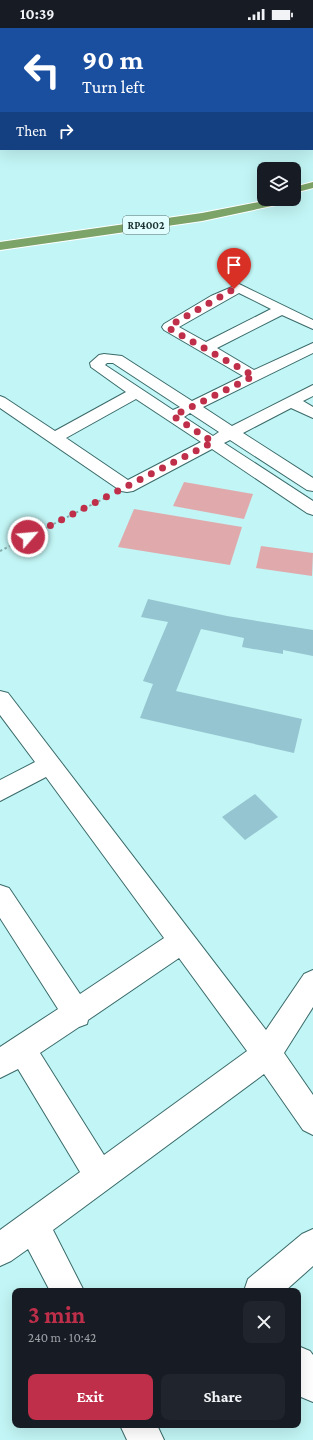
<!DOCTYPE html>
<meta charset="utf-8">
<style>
body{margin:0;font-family:"Crimson Pro",serif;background:#20242c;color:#f1f3f6;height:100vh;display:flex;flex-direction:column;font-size:15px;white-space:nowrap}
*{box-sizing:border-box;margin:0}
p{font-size:13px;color:#9ea1a6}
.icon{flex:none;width:22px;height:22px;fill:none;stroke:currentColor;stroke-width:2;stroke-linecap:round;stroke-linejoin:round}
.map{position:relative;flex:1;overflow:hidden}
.details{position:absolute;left:12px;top:1260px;width:289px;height:140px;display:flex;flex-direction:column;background:#171b24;border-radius:8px;box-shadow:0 4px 16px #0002}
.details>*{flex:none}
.top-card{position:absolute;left:0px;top:0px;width:313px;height:122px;box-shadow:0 4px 16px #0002;background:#1a4fa0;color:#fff;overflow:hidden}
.controls{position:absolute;left:257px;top:134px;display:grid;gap:8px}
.controls a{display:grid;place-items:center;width:44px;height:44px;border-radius:8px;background:#171b24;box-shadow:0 4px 16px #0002;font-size:20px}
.pin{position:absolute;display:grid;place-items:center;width:34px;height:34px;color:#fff;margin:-41px -17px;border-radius:50% 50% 50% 0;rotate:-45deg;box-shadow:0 0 4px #0007}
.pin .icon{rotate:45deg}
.me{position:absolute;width:44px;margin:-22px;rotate:63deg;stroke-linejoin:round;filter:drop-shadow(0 0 3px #0008)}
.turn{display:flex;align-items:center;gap:14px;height:84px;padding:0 16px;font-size:18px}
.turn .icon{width:52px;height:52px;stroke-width:2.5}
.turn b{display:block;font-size:28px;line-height:34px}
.then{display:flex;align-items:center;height:38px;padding:0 16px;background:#0003;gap:8px;font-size:15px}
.round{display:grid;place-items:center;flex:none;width:42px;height:42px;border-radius:8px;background:#20242c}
.overview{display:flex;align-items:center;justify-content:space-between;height:68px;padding:0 16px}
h1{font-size:24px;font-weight:700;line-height:30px;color:#bf2f4a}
.action{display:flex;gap:8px;margin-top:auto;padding:8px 16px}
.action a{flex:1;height:46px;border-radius:8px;background:#bf2f4a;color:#fff;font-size:16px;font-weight:700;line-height:46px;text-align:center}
.action a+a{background:#20242c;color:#f1f3f6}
.status{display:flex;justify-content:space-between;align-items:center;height:28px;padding:0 20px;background:#171b24;direction:ltr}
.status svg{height:11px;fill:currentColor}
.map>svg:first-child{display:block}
.green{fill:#e0aaad}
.building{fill:#95c5d1}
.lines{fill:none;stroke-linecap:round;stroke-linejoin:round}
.street-casing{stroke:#3a6a6a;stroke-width:2}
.highway-casing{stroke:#fff;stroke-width:2}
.path{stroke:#86aead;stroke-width:2;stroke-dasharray:2.5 2.5;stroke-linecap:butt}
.street{fill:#fff;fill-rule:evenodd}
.highway{fill:#7ca368;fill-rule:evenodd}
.route{stroke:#bf2f4a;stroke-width:7;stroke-dasharray:0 12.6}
.labels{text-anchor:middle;stroke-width:3;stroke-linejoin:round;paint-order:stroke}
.shield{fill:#e0fefe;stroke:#5a7171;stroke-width:1}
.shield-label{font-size:11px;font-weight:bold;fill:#203534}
</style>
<div class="status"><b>10:39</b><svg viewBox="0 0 49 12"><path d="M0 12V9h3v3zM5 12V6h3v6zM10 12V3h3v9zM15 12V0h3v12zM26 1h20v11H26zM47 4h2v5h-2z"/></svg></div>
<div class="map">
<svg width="313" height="1412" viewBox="0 0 313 1412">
<rect width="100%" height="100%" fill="#c2f5f5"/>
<path class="green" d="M184 454 253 466 244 491 173 478Z
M134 481 242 499 230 537 118 519Z
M261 518 313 525 312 548 256 540Z"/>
<path class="building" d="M148 571 227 588 313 602V628L283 622V626L242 619 244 610 201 601 176 663 302 691 294 725 140 690 153 656 143 653 168 594 141 589Z
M255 766 278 789 245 812 222 789Z"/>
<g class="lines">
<defs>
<path id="street" d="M239 256 313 292V301L282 287 217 320 254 342 313 315V325L203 379 232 398 313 357V368L303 373 313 379V390L291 380 243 405 313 450V463L307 462 230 412 224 415 313 473V487L307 485 212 421 133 463 127 464 121 463 0 380V368L5 370 55 403 126 364 91 339 90 335 99 327 104 326 122 328 192 373 243 348 164 302 162 299 164 296 211 268ZM239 265 271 281 206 314 179 299ZM107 335H113L180 379 173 382 105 337ZM136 371 201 414 128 452 66 410ZM190 385 219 404 213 408 184 389Z
M0 663 8 665 266 1002 304 946 313 942V979L284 1025 313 1067V1107L303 1102 264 1046 53 1202 84 1263H50L28 1221 11 1233 0 1238V1202L80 1144 18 1041 0 1050V1019L58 981 0 890V857L9 860 80 966 164 910 46 749 0 773V752L35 734 0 687ZM179 930 247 1023 104 1127 40 1025 79 999 87 996 88 992Z
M313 1201V1238L285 1263H244L248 1251 302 1206Z
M298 1318 310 1323 313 1327V1374L301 1369 298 1365Z
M120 1397H157L164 1412H127Z"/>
<path id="highway" d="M313 154V160L294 165V159Z
M294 168 297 171 295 173 202 193 0 222V214L202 185 274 171H294Z"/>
</defs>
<use href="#street" class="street-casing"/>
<use href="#highway" class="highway-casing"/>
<path class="path" d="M0 523 107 469"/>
<use href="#street" class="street"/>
<use href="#highway" class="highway"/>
</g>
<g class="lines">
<path class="route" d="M28 509 213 414 173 388 254 348 170 301 169 298 234 261"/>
</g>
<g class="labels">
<rect class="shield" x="123" y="188" width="46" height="18" rx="3"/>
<g class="shield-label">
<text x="146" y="201">RP4002</text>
</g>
</g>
</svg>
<div class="controls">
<a><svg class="icon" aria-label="layers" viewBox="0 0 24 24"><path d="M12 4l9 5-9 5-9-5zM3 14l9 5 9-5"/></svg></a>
</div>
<div class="pin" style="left:234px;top:261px;background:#d93025"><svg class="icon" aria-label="arrive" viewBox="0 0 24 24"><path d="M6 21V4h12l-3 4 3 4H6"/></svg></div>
<svg class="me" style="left:28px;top:509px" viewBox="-20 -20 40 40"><circle r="17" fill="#bf2f4a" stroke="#fff" stroke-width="3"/><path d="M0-11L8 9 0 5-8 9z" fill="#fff"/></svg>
<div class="top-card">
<div class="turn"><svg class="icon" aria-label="left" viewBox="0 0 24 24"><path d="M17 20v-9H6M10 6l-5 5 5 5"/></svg><div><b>90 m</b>Turn left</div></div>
<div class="then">Then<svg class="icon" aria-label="right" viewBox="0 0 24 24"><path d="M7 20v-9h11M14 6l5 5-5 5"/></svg></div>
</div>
<section class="details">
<div class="overview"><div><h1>3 min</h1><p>240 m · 10:42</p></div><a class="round"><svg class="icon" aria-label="close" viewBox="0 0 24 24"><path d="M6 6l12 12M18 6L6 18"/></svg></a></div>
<div class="action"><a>Exit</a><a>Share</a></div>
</section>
</div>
